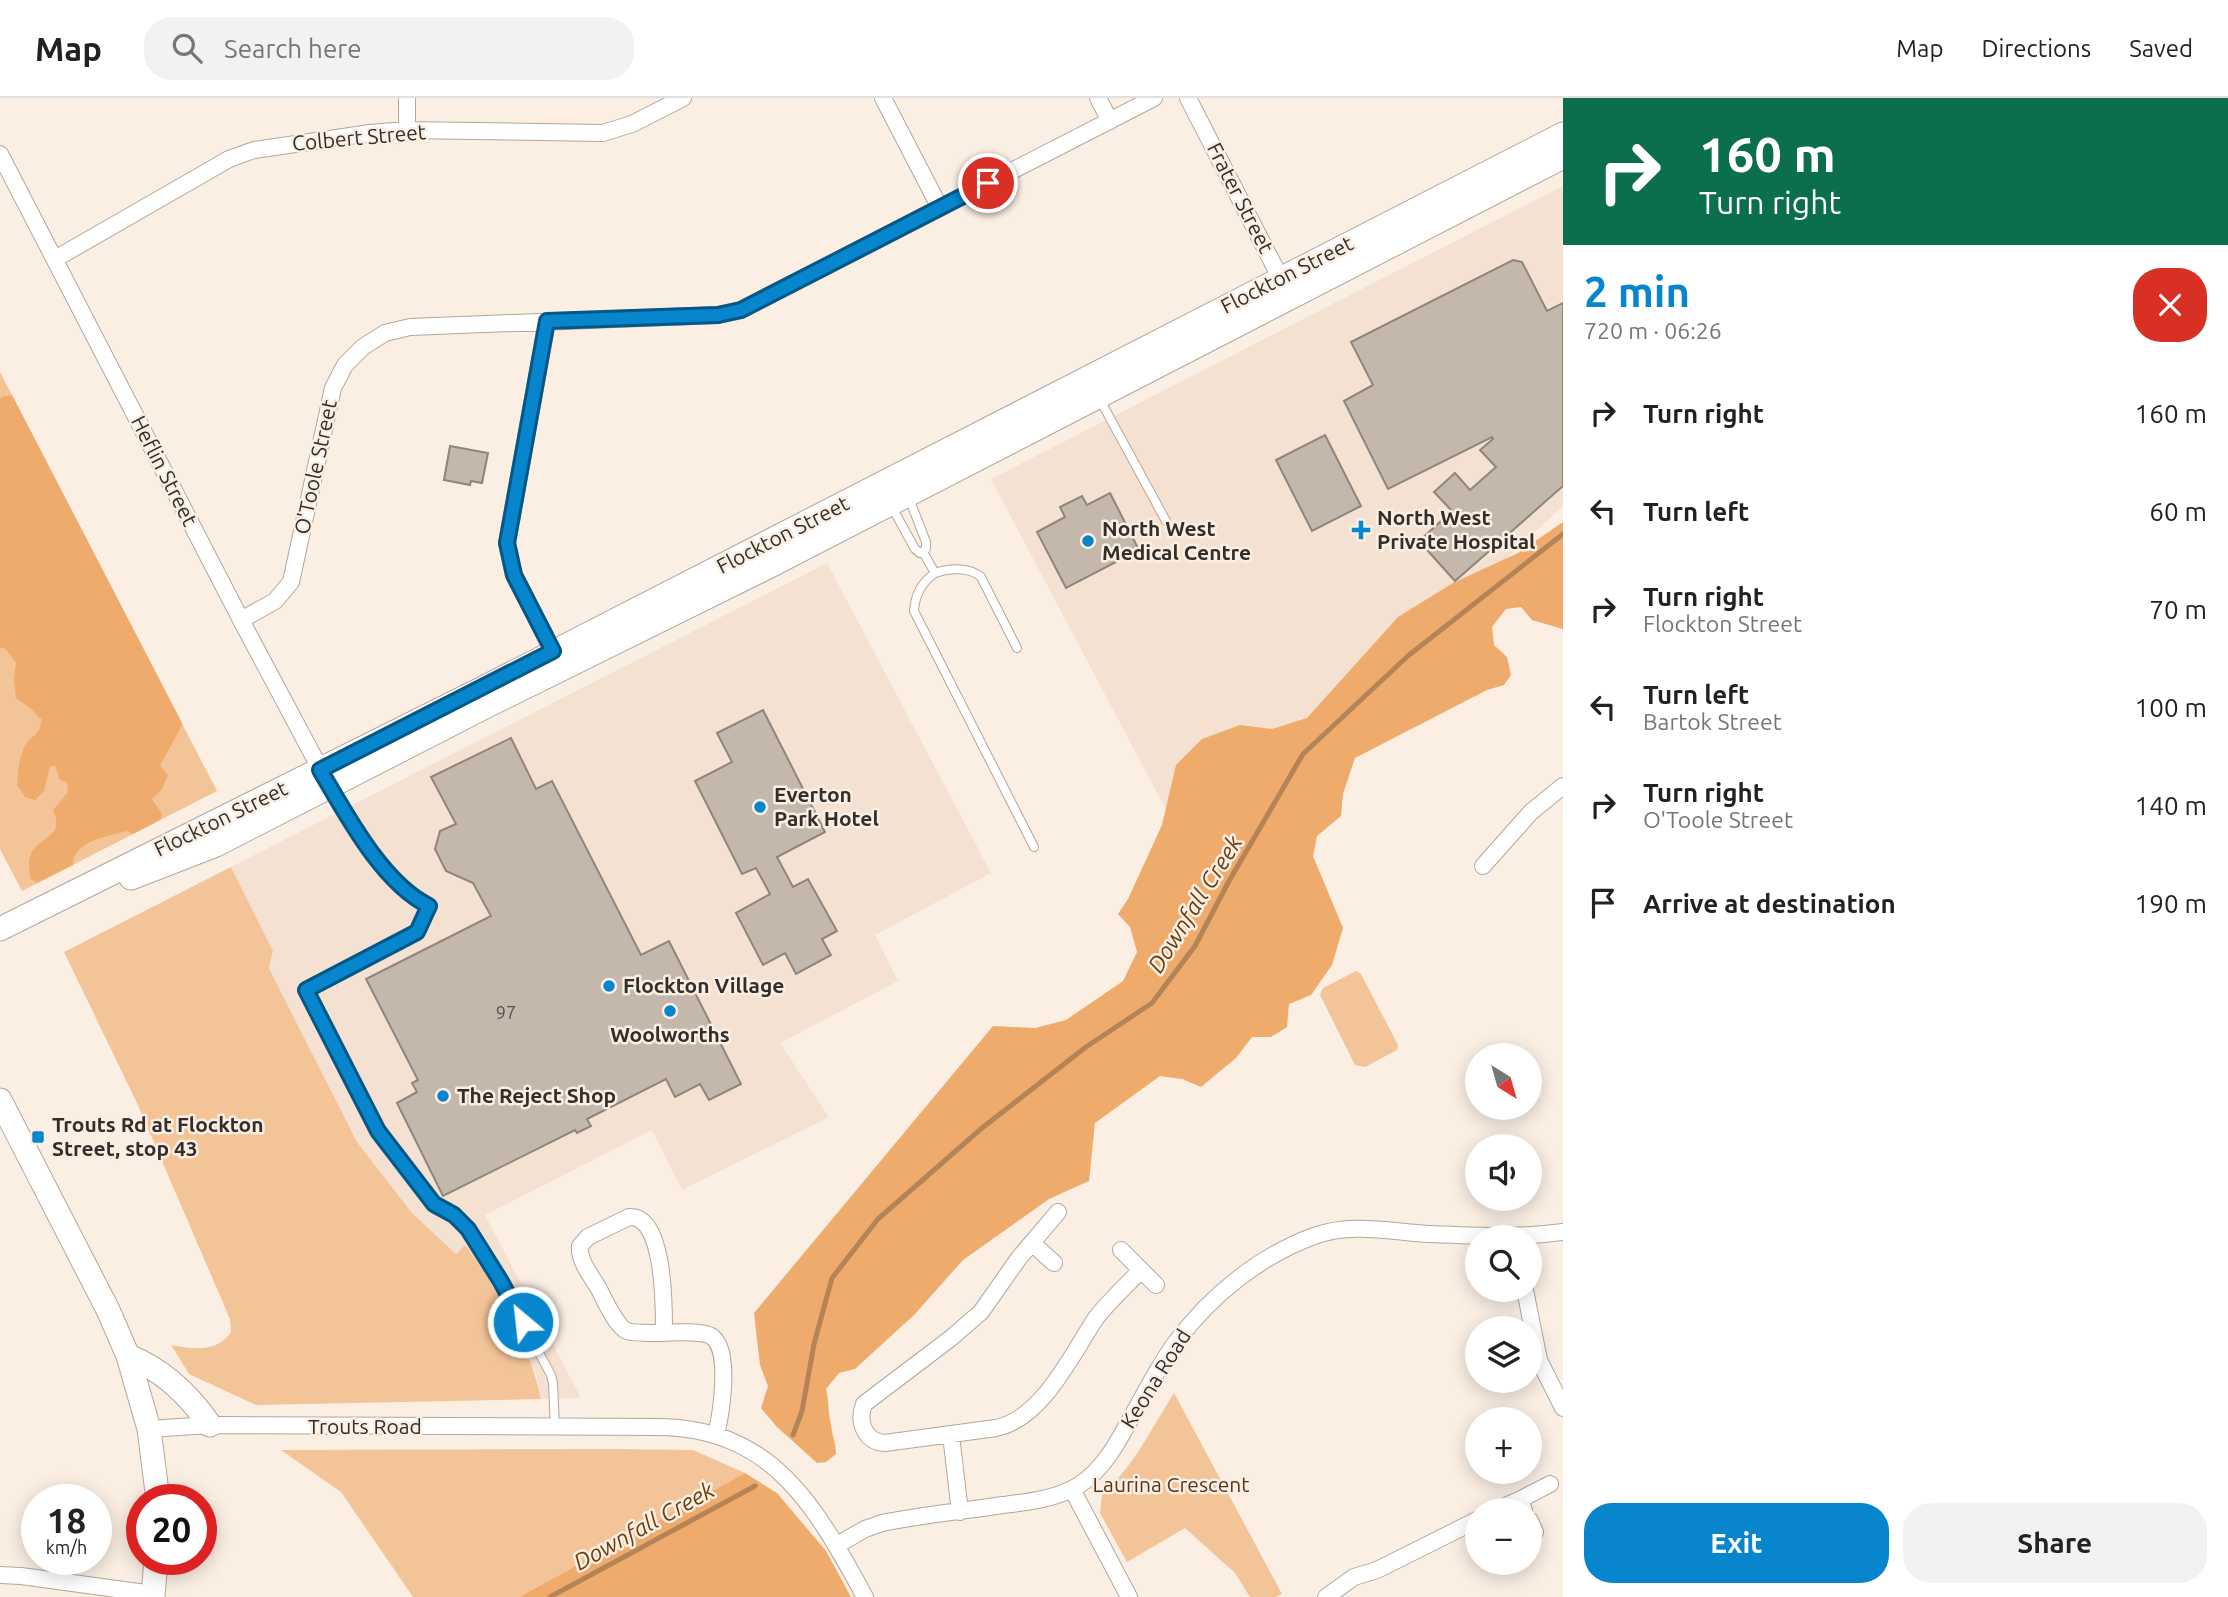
<!DOCTYPE html>
<meta charset="utf-8">
<style>
body{margin:0;font-family:Ubuntu,sans-serif;background:#f2f2f2;color:#222;height:100vh;display:flex;flex-direction:column;font-size:26px;white-space:nowrap}
*{box-sizing:border-box;margin:0}
p{font-size:23px;color:#767676}
.icon{flex:none;width:38px;height:38px;fill:none;stroke:currentColor;stroke-width:2;stroke-linecap:round;stroke-linejoin:round}
.map{position:relative;flex:1;overflow:hidden}
.side{display:flex;flex-direction:column;background:#fff;width:665px}
.side>*{flex:none}
.banner{background:#0b6e4f;color:#fff;overflow:hidden}
.needle{width:46px;rotate:143deg}
.controls{position:absolute;left:1465px;top:945px;display:grid;gap:14px}
.controls a{display:grid;place-items:center;width:77px;height:77px;border-radius:50%;background:#fff;box-shadow:0 4px 18px #0003;font-size:35px}
.speed{position:absolute;left:21px;top:1386px;display:flex;gap:14px;font-size:35px;font-weight:700;text-align:center}
.speed>*{display:grid;place-content:center;width:91px;height:91px;border-radius:50%;background:#fff;box-shadow:0 4px 18px #0003;line-height:1}
.speed small{font-size:18px;font-weight:400}
.speed .limit{border:10px solid #d22;background:#fff;color:#111}
.pin{position:absolute;display:grid;place-items:center;width:60px;height:60px;color:#fff;margin:-30px;border:4px solid #fff;border-radius:50%;box-shadow:0 2px 7px #0007}
.me{position:absolute;width:77px;margin:-38px;rotate:332deg;stroke-linejoin:round;filter:drop-shadow(0 0 5px #0008)}
.turn{display:flex;align-items:center;gap:24px;height:147px;padding:0 21px;font-size:32px}
.turn .icon{width:91px;height:91px;stroke-width:2.5}
.turn b{display:block;font-size:49px;line-height:60px}
.round{display:grid;place-items:center;flex:none;width:74px;height:74px;border-radius:28px;background:#f2f2f2}
.head{display:flex;align-items:center;justify-content:space-between;height:119px;padding:0 21px}
h1{font-size:42px;font-weight:600;line-height:52px;color:#0786cd}
.primary-button{display:flex;gap:14px;margin-top:auto;padding:14px 21px}
.primary-button a{flex:1;height:80px;border-radius:28px;background:#0786cd;color:#fff;font-size:28px;font-weight:600;line-height:80px;text-align:center}
.primary-button a+a{background:#f2f2f2;color:#222}
ul{padding:0;list-style:none}
li{display:flex;align-items:center;gap:21px;height:98px;padding:0 21px}
li div{flex:1}
li b{display:block;font-size:26px}
li em{font-style:normal}
header{display:flex;align-items:center;gap:42px;box-sizing:border-box;height:98px;padding:0 35px;background:#fff;border-bottom:2px solid #e0e0e0}
header strong{font-size:33px}
nav{display:flex;gap:38px;margin-inline-start:auto;font-size:24px}
.search{width:490px;height:63px;background:#f2f2f2;display:flex;align-items:center;gap:18px;box-sizing:border-box;padding:0 24px;border-radius:28px;color:#767676;font-size:26px}
main{display:flex;flex:1;min-height:0}
.map>svg:first-child{display:block}
.built{fill:#f4e1d1}
.green{fill:#f3c498}
.forest{fill:#efab6b}
.lines{fill:none;stroke-linecap:round;stroke-linejoin:round}
.stream{stroke:#b58456;stroke-width:5}
.building{fill:#c4b8ad;stroke:#90857a;stroke-width:2}
.lane-casing{stroke:#b3a69b;stroke-width:10}
.street-casing{stroke:#b3a69b;stroke-width:18}
.secondary-casing{stroke:#b3a69b;stroke-width:25}
.lane{stroke:#fff;stroke-width:8}
.street{stroke:#fff;stroke-width:16}
.secondary{stroke:#fff;stroke-width:23}
.route-casing{stroke:#055785;stroke-width:18}
.route{stroke:#0786cd;stroke-width:12}
.poi-dot{fill:#0786cd;stroke:#fbeee3;stroke-width:2.5}
.labels{text-anchor:middle;stroke-width:5;stroke-linejoin:round;paint-order:stroke}
.number-label{font-size:18px;fill:#57504b}
.street-label{font-size:21px;fill:#332e2a;stroke:#fbeee3}
.poi-label{font-size:21px;font-weight:bold;fill:#332e2a;stroke:#fbeee3;text-anchor:start}
.park-label{font-size:21px;fill:#53361b;stroke:#fbeee3}
.water-label{font-size:23px;font-style:italic;fill:#6a3f0c;stroke:#fbeee3}
</style>
<header>
<strong>Map</strong>
<div class="search"><svg class="icon" aria-label="search" viewBox="0 0 24 24"><circle cx="10" cy="10" r="6"/><path d="M15 15l6 6"/></svg>Search here</div>
<nav><a>Map</a><a>Directions</a><a>Saved</a></nav>
</header>
<main>
<div class="map">
<svg width="1563" height="1499" viewBox="0 0 1563 1499">
<rect width="100%" height="100%" fill="#fbeee3"/>
<path class="built" d="M1563 88V408L1189 755 991 381Z
M827 465 991 775 875 837 898 883 780 945 829 1019 682 1092 652 1032 485 1117 581 1300 541 1301 536 1276 465 1148 456 1156 412 1115 357 1044 269 869 273 853 231 769Z"/>
<path class="green" d="M0 274 217 693 22 793 0 751Z
M231 769 273 853 269 870 357 1044 412 1115 456 1156 465 1147C494 1184 533 1256 541 1301L256 1307 189 1276 171 1247C194 1251 217 1255 231 1234L230 1221 137 1005 64 854Z
M1356 873 1361 876 1398 947 1397 952 1365 969 1355 967 1320 897 1323 890Z
M1174 1295 1282 1496 1276 1499H1250L1235 1475 1185 1430 1127 1464 1100 1415 1102 1397C1133 1369 1152 1330 1174 1295Z
M613 1351 693 1352 745 1375 519 1499H413L341 1394 281 1352Z"/>
<path class="forest" d="M12 297 182 625C177 640 167 653 160 668L168 677 162 691 152 701 162 716 160 722 133 736 126 733C108 738 72 744 73 767L37 785 31 781C18 733 70 749 53 712L68 694 67 684 60 682 55 668H50L44 693 35 702 25 699 17 687C18 675 19 656 26 646 35 634 38 640 42 622L30 610 16 600 14 581 16 565 5 550H0V303L1 299Z
M1563 424V531L1532 522 1521 509 1506 511 1492 529 1494 547 1507 559 1511 577 1504 587 1487 592 1355 660 1343 696 1341 718 1317 738 1313 758 1343 830 1332 867 1311 897 1289 906 1287 929 1271 939H1252L1236 960 1201 989 1182 981 1160 978 1095 1025 1089 1083 1049 1101 963 1162 914 1217 855 1271 839 1275 826 1291C829 1303 828 1315 831 1327 832 1337 836 1345 836 1356L826 1364 817 1365 776 1328 761 1310 768 1288 760 1267 754 1215 993 928 1035 930 1066 922 1123 883 1137 854 1130 829 1118 816 1128 801 1162 727 1176 667 1202 641 1240 627 1272 631 1307 620 1398 519 1453 485 1518 455Z
M745 1375 777 1395 826 1453 851 1499H519Z"/>
<g class="lines">
<path class="stream" d="M793 1337 802 1313 814 1246 832 1180 878 1121 982 1030 1086 949 1152 905 1195 848 1229 783 1303 656 1409 557 1563 436
M550 1499 755 1388"/>
</g>
<path class="building" d="M1513 162 1522 164 1547 213 1563 205V388L1455 483 1419 443 1452 413 1434 394 1455 375 1470 392 1496 369 1480 352 1493 341 1492 339 1388 391 1344 303 1373 287 1351 244Z
M1325 337 1361 408 1312 433 1276 362Z
M450 348 488 355 482 385 471 383 470 387 444 382Z
M1110 395 1139 452 1066 490 1037 434 1065 419 1060 409 1082 398 1087 407Z
M763 612 825 734 777 759 793 789 808 781 837 833 822 841 831 857 796 876 785 855 763 867 736 815 770 796 756 770 742 776 695 683 732 664 717 635Z
M511 640 536 691 552 683 641 857 669 843 741 986 709 1002 700 986 675 999 666 981 587 1021 591 1028 577 1035 575 1032 443 1098 397 1005 417 994 412 985 418 982 366 881 491 818 473 785 446 773 435 751 440 733 456 726 431 679Z"/>
<g class="lines">
<defs>
<path id="lane" d="M1099 300 1166 423
M892 409 915 451 920 455 926 451V444L909 400
M923 454 935 475C949 470 970 469 981 479L1017 550
M935 475C922 484 915 497 914 513L1034 749
M331 690C355 729 386 788 429 808L417 834 306 893 378 1033 434 1106 454 1117 469 1131 500 1182 551 1277 553 1285 555 1329"/>
<path id="street" d="M883 0 940 110
M1098 0 1110 23
M1188 0 1285 189
M407 32V0
M0 56 241 522 324 678
M55 161 229 61 254 52 370 35 407 32 603 35 632 26 683 0
M547 223 507 445 514 477 553 553
M241 522 275 503 291 484 333 290 345 267 363 249 385 235 410 229 718 217 741 212 1154 0
M1483 768 1531 714 1563 688
M1058 1114 1019 1160 981 1214 951 1240 864 1306C857 1324 865 1344 885 1345L996 1330C1042 1321 1072 1256 1096 1220 1109 1203 1126 1188 1141 1172
M1032 1145 1054 1165
M1121 1152 1156 1187
M1525 1192 1539 1262 1563 1310
M664 1235C664 1210 665 1116 629 1119L588 1139 580 1148C578 1162 592 1179 599 1191 605 1203 614 1224 625 1232 632 1236 644 1234 652 1235 665 1235 700 1232 711 1238 732 1251 721 1316 716 1337
M149 1331 210 1327 658 1329C773 1330 816 1409 865 1499
M951 1337 960 1414
M1072 1391 1129 1499
M1497 1412 1519 1402
M1524 1412 1519 1402 1550 1386
M1530 1423 1535 1434
M837 1447 865 1431 882 1425C921 1417 963 1413 1003 1407 1028 1404 1057 1401 1079 1387 1109 1368 1124 1331 1141 1302 1152 1282 1163 1261 1177 1243 1211 1197 1260 1158 1314 1138 1352 1124 1391 1134 1430 1136 1475 1138 1519 1140 1563 1134
M0 1477 21 1478 153 1496
M1326 1499 1354 1479 1377 1472 1477 1422"/>
<path id="secondary" d="M131 780 216 747 489 607 770 468 1563 59
M0 831 483 590 1563 36
M0 1002 108 1212 128 1258 149 1331 158 1402
M128 1258C162 1271 189 1297 210 1327
M153 1499 156 1461"/>
</defs>
<use href="#lane" class="lane-casing"/>
<use href="#street" class="street-casing"/>
<use href="#secondary" class="secondary-casing"/>
<use href="#lane" class="lane"/>
<use href="#street" class="street"/>
<use href="#secondary" class="secondary"/>
</g>
<g class="lines">
<defs>
<path id="route" d="M523 1224 500 1182 468 1131 454 1117 434 1106 378 1033 306 892 417 834 429 808C382 785 346 716 320 672L553 553 514 477 507 445 547 223 718 217 741 212 988 85"/>
</defs>
<use href="#route" class="route-casing"/>
<use href="#route" class="route"/>
</g>
<g class="poi-dot">
<path d="M1357.5 421.5h7v7h7v7h-7v7h-7v-7h-7v-7h7z"/>
<circle cx="1088" cy="443" r="7"/>
<circle cx="760" cy="709" r="7"/>
<circle cx="609" cy="888" r="7"/>
<circle cx="670" cy="913" r="7"/>
<circle cx="443" cy="998" r="7"/>
<rect x="31" y="1032" width="14" height="14" rx="3.5"/>
</g>
<g class="labels">
<g class="number-label">
<text x="506" y="921">97</text>
</g>
<g class="street-label">
<text transform="translate(359 40) rotate(-5)" y="7">Colbert Street</text>
<text transform="translate(1240 100) rotate(63)" y="7">Frater Street</text>
<text transform="translate(1287 177) rotate(-27)" y="7">Flockton Street</text>
<text transform="translate(316 369) rotate(-78)" y="7">O'Toole Street</text>
<text transform="translate(164 373) rotate(63)" y="7">Heflin Street</text>
<text transform="translate(783 437) rotate(-27)" y="7">Flockton Street</text>
<text transform="translate(221 721) rotate(-26)" y="7">Flockton Street</text>
<text transform="translate(1156 1281) rotate(-58)" y="7">Keona Road</text>
<text x="365" y="1336">Trouts Road</text>
</g>
<g class="poi-label">
<text x="1377" y="427">North West<tspan x="1377" dy="24">Private Hospital</tspan></text>
<text x="1102" y="438">North West<tspan x="1102" dy="24">Medical Centre</tspan></text>
<text x="774" y="704">Everton<tspan x="774" dy="24">Park Hotel</tspan></text>
<text x="623" y="895">Flockton Village</text>
<text x="670" y="944" text-anchor="middle">Woolworths</text>
<text x="457" y="1005">The Reject Shop</text>
<text x="52" y="1034">Trouts Rd at Flockton<tspan x="52" dy="24">Street, stop 43</tspan></text>
</g>
<g class="park-label">
<text x="1171" y="1394">Laurina Crescent</text>
</g>
<g class="water-label">
<text transform="translate(1195 806) rotate(-58)" y="8">Downfall Creek</text>
<text transform="translate(644 1428) rotate(-29)" y="8">Downfall Creek</text>
</g>
</g>
</svg>
<div class="controls">
<a><svg class="needle" viewBox="-14 -14 28 28"><path d="M0-13l5 13h-10z" fill="#e53935"/><path d="M0 13l5-13h-10z" fill="#767676"/></svg></a>
<a><svg class="icon" aria-label="sound" viewBox="0 0 24 24"><path d="M4 9h4l5-4v14l-5-4H4zM17 9q2 3 0 6"/></svg></a>
<a><svg class="icon" aria-label="search" viewBox="0 0 24 24"><circle cx="10" cy="10" r="6"/><path d="M15 15l6 6"/></svg></a>
<a><svg class="icon" aria-label="layers" viewBox="0 0 24 24"><path d="M12 4l9 5-9 5-9-5zM3 14l9 5 9-5"/></svg></a>
<a>+</a>
<a>−</a>
</div>
<div class="speed"><div>18<small>km/h</small></div><div class="limit">20</div></div>
<div class="pin" style="left:988px;top:85px;background:#d93025"><svg class="icon" aria-label="arrive" viewBox="0 0 24 24"><path d="M6 21V4h12l-3 4 3 4H6"/></svg></div>
<svg class="me" style="left:523px;top:1224px" viewBox="-20 -20 40 40"><circle r="17" fill="#0786cd" stroke="#fff" stroke-width="3"/><path d="M0-11L8 9 0 5-8 9z" fill="#fff"/></svg>
</div>
<section class="side">
<div class="banner">
<div class="turn"><svg class="icon" aria-label="right" viewBox="0 0 24 24"><path d="M7 20v-9h11M14 6l5 5-5 5"/></svg><div><b>160 m</b>Turn right</div></div>
</div>
<div class="head"><div><h1>2 min</h1><p>720 m · 06:26</p></div><a class="round" style="background:#d93025;color:#fff"><svg class="icon" aria-label="close" viewBox="0 0 24 24"><path d="M6 6l12 12M18 6L6 18"/></svg></a></div>
<ul>
<li><svg class="icon" aria-label="right" viewBox="0 0 24 24"><path d="M7 20v-9h11M14 6l5 5-5 5"/></svg><div><b>Turn right</b></div><em>160 m</em></li>
<li><svg class="icon" aria-label="left" viewBox="0 0 24 24"><path d="M17 20v-9H6M10 6l-5 5 5 5"/></svg><div><b>Turn left</b></div><em>60 m</em></li>
<li><svg class="icon" aria-label="right" viewBox="0 0 24 24"><path d="M7 20v-9h11M14 6l5 5-5 5"/></svg><div><b>Turn right</b><p>Flockton Street</p></div><em>70 m</em></li>
<li><svg class="icon" aria-label="left" viewBox="0 0 24 24"><path d="M17 20v-9H6M10 6l-5 5 5 5"/></svg><div><b>Turn left</b><p>Bartok Street</p></div><em>100 m</em></li>
<li><svg class="icon" aria-label="right" viewBox="0 0 24 24"><path d="M7 20v-9h11M14 6l5 5-5 5"/></svg><div><b>Turn right</b><p>O'Toole Street</p></div><em>140 m</em></li>
<li><svg class="icon" aria-label="arrive" viewBox="0 0 24 24"><path d="M6 21V4h12l-3 4 3 4H6"/></svg><div><b>Arrive at destination</b></div><em>190 m</em></li>
</ul>
<div class="primary-button"><a>Exit</a><a>Share</a></div>
</section>
</main>
